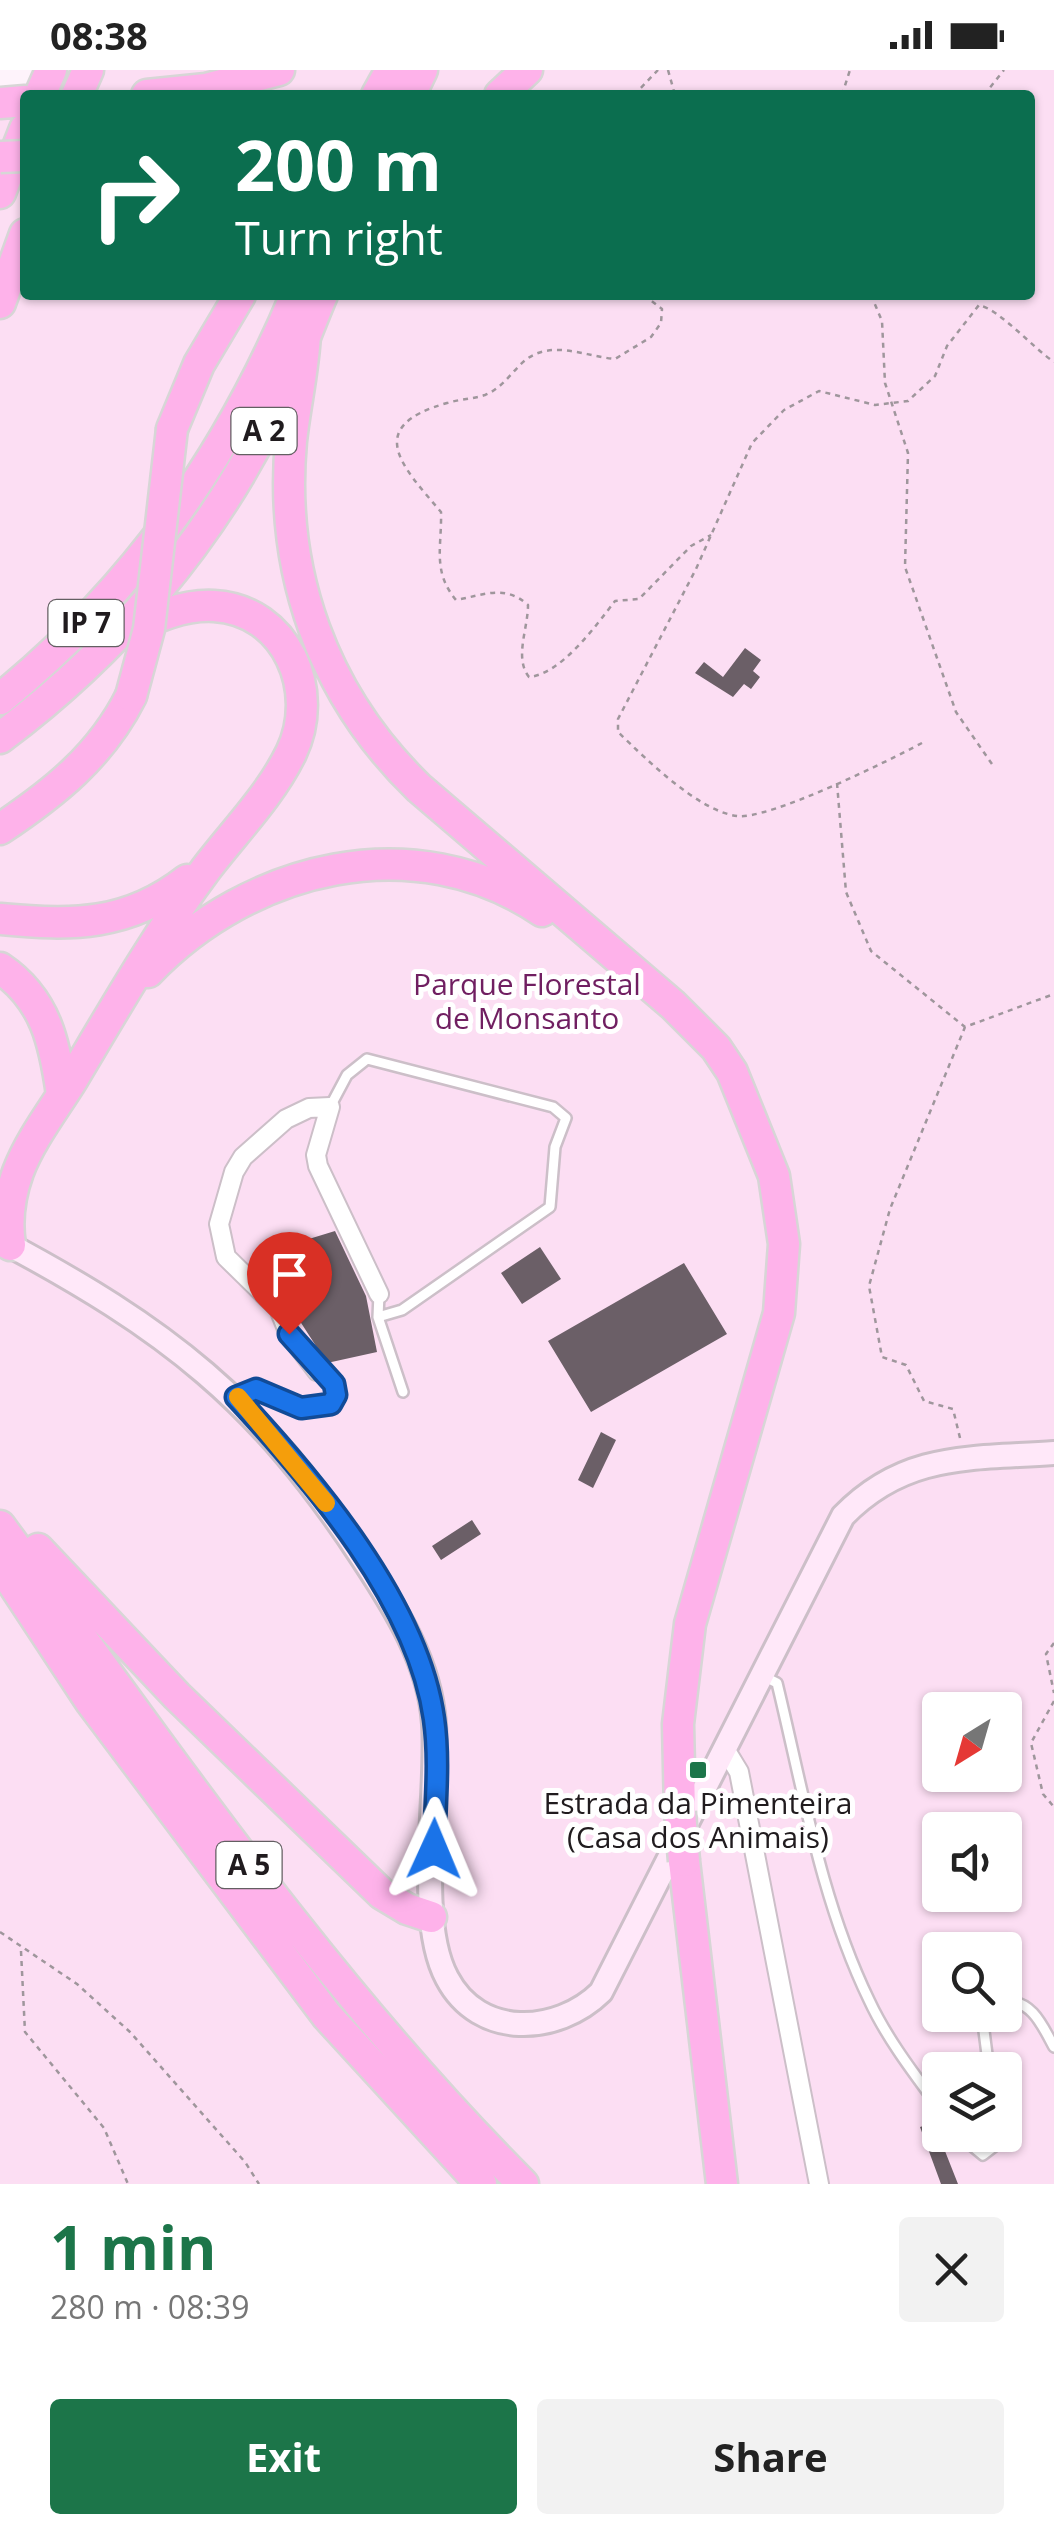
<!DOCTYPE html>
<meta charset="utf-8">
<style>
body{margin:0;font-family:"Open Sans",sans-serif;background:#f2f2f2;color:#222;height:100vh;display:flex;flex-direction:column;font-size:38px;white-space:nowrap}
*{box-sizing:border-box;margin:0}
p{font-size:32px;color:#767676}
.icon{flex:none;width:55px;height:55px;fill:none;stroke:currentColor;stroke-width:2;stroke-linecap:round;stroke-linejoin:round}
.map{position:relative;height:2114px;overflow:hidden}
.side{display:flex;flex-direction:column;background:#fff;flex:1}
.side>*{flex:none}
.hud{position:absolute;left:20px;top:20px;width:1015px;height:210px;border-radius:10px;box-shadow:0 2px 8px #0004;background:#0b6e4f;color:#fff;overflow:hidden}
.needle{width:65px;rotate:217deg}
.tools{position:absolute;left:922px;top:1622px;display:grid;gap:20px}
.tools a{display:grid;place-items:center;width:100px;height:100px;border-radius:10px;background:#fff;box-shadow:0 2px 8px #0004;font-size:50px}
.pin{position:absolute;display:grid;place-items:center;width:85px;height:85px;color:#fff;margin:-102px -42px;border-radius:50% 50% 50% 0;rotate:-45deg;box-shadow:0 0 10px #0007}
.pin .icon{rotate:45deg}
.me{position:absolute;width:110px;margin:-55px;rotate:1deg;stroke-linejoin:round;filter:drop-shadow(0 0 8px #0008)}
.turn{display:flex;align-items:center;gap:35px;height:210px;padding:0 50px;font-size:45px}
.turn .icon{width:130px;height:130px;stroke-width:2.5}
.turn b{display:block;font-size:70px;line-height:85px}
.round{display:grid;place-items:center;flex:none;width:105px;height:105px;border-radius:10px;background:#f2f2f2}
.overview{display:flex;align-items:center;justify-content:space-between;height:170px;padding:0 50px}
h1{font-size:60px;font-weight:700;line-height:75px;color:#1c7549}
.cta{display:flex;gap:20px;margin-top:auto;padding:20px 50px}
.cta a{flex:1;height:115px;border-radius:10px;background:#1c7549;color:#fff;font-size:40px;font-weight:700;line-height:115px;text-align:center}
.cta a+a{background:#f2f2f2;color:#222}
.status{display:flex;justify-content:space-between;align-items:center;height:70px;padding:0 50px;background:#fff;direction:ltr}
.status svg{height:28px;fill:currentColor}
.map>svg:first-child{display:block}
.green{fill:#fcdef3;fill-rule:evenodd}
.building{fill:#6b5f67}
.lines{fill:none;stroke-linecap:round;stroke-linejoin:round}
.lane-casing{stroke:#ccbfc8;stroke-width:14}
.street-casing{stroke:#ccbfc8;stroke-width:22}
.secondary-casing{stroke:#ccbfc8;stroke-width:28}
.highway-casing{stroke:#d7d6d6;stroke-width:35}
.path{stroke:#9f969c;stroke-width:2.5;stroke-dasharray:5 5;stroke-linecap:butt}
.lane{stroke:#fff;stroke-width:9}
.street{stroke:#fff;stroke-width:18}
.secondary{stroke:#ffe8f9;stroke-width:22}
.highway{stroke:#feb2ea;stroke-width:30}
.highway-bridge-casing{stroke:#d7d6d6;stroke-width:35;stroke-linecap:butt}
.highway-bridge{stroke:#feb2ea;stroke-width:30}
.route-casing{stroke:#114b97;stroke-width:25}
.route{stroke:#1a73e8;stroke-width:18}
.slow{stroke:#f59e0b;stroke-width:18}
.poi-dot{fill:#1c7549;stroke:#fff;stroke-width:4}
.labels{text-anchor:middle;stroke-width:10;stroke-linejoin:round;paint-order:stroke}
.shield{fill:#fff;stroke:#635f62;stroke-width:2.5}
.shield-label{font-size:28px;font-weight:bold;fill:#201b1e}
.park-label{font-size:30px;fill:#701f61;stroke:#fff}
.poi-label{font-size:30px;fill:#201b1e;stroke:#fff}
</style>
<div class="status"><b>08:38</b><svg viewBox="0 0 49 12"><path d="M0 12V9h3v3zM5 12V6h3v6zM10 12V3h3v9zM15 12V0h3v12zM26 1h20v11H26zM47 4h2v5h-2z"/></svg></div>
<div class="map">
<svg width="1054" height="2114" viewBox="0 0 1054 2114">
<rect width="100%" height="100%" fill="#fef3fb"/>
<path class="green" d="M71 0H1054V2114H0V18L64 14ZM25 25H1030V225H25ZM940 1640H1005V1705H940ZM940 1760H1005V1825H940ZM940 1880H1005V1945H940ZM940 2000H1005V2065H940Z"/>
<path class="building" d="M745 578 761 590 753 601 760 607 751 619 744 614 733 627 695 603 704 592 723 607Z
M335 1161 366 1226 377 1282 327 1293 294 1242 296 1208 286 1176Z
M540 1177 561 1209 522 1234 501 1203Z
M684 1193 727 1264 591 1342 548 1271Z
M601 1362 616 1370 593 1418 578 1410Z
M472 1450 481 1464 441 1490 432 1476Z
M933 2053 943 2076 958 2114H941L920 2057Z"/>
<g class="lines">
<defs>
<path id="lane" d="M330 1037 347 1005 367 989 553 1037 566 1048 555 1077 550 1137 402 1240 378 1247
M379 1224 378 1247 403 1322
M236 1327 256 1319 301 1338H320L336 1325 334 1314 318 1301
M763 1606 777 1613C803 1720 821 1831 869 1930 887 1969 915 2005 940 2039
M1005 1932C1032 1929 1043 1957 1054 1977
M989 2000 984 1961 991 1945
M959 2065 983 2085 996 2075 999 2065"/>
<path id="street" d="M317 1301 289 1264 279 1239 226 1187 219 1154 234 1102 243 1087 286 1049 309 1038 330 1037 316 1085 318 1096 379 1224
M725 1679 739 1702 819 2114"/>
<path id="secondary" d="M0 1170C167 1259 259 1330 363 1489 396 1539 430 1593 434 1654 439 1724 415 1849 447 1908 479 1969 557 1965 601 1922L843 1446C905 1382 971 1389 1054 1383"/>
<path id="highway" d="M40 25 51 0
M77 25 88 0
M147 25 206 19 279 0
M377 25 391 0
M410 25 422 0
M500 25 527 0
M0 33 25 31
M0 123 25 59
M0 233 25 164
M305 265C303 301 295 335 291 371 279 503 323 625 419 718L673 935 716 978 732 1002 774 1106 784 1174 779 1243 690 1554 678 1654 680 1742
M172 359 199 294 240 225
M0 629C135 519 229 385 296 225
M0 668C114 583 210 472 272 344 291 306 305 265 322 225
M0 759C54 723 101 686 131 626
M0 849C72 856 128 856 187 810
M0 898C46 929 55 974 62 1025
M148 902C250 796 414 755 542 841
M10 1175C6 1149 9 1127 18 1102 30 1070 54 1039 72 1010 115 938 156 866 206 799 235 761 270 726 291 683 321 621 287 540 214 536 181 534 149 550 120 563
M0 1456C166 1682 324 1915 523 2114
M38 1479 177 1626 382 1824 407 1839 431 1847
M0 1494 91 1632 327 1946 481 2114
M684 1791 722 2114"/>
</defs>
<use href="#lane" class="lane-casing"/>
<use href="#street" class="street-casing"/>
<use href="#secondary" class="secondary-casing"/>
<use href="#highway" class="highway-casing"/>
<path class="path" d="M668 0 675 25
M634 25 658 0
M842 25 850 0
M984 25 1004 0
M644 225 662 239 661 253 651 267 615 289C583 286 547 267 520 295 509 306 500 319 485 325 473 329 460 329 447 333 362 357 403 397 441 442 442 477 432 501 456 530 484 525 505 514 528 535 528 559 514 588 529 607 561 604 595 557 615 531L639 529 691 476 711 465
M871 225 882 251 885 313 908 383 905 497 956 642 994 697
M922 673C888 691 769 750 737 746 698 741 646 689 618 662V649L696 499 752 373 784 340 819 321 875 335 908 331 935 306 947 276 979 235C1000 240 1032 277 1054 292
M837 713 846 822 871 881 965 957 1054 924
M960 1368 953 1339 924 1331 906 1295 882 1287 869 1216 890 1139 965 957
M1054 1573 1046 1584 1054 1623
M1054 1631 1031 1673 1043 1724 1054 1737
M0 1862 77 1914 130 1962 245 2092 259 2114
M21 1881 25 1962 104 2058 128 2114"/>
<use href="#lane" class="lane"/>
<use href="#street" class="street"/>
<use href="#secondary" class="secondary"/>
<use href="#highway" class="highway"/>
<defs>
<path id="highway-bridge" d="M0 87 25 86
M131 626 149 559 172 359
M680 1742 684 1791"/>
</defs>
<use href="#highway-bridge" class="highway-bridge-casing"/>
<use href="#highway-bridge" class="highway-bridge"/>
</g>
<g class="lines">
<defs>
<path id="route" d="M289 1264 334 1314 336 1325 331 1334 301 1338 256 1319 236 1327C314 1411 418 1533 434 1649 440 1691 435 1736 434 1779"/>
</defs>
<use href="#route" class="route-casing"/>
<use href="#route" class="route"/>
<path class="slow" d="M238 1327 326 1433"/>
</g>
<rect class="poi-dot" x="688" y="1690" width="20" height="20" rx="5"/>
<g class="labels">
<g class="shield">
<rect x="231.5" y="338" width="65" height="46" rx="8"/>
<rect x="48.5" y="530" width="75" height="46" rx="8"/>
<rect x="216.5" y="1772" width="65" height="46" rx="8"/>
</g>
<g class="shield-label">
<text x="264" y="371">A 2</text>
<text x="86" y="563">IP 7</text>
<text x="249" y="1805">A 5</text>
</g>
<g class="park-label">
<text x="527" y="925">Parque Florestal<tspan x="527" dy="34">de Monsanto</tspan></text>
</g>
<g class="poi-label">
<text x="698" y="1744">Estrada da Pimenteira<tspan x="698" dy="34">(Casa dos Animais)</tspan></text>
</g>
</g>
</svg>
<div class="tools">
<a><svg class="needle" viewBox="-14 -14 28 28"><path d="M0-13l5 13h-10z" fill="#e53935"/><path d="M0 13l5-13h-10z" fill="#767676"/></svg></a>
<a><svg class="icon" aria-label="sound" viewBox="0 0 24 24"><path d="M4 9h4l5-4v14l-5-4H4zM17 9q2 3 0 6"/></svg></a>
<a><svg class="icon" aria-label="search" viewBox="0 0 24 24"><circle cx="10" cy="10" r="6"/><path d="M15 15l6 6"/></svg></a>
<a><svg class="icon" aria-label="layers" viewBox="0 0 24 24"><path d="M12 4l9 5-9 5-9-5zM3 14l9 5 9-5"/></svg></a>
</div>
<div class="pin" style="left:289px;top:1264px;background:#d93025"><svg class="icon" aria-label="arrive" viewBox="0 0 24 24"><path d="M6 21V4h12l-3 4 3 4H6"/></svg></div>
<svg class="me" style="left:434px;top:1779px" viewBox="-20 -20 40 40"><path d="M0-17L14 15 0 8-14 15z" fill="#1a73e8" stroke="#fff" stroke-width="4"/></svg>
<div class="hud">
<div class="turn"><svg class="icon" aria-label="right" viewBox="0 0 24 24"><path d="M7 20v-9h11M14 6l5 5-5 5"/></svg><div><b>200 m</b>Turn right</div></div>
</div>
</div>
<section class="side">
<div class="overview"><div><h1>1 min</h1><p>280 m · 08:39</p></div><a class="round"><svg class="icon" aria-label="close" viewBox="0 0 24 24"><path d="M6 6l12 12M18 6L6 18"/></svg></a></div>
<div class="cta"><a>Exit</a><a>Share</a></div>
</section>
